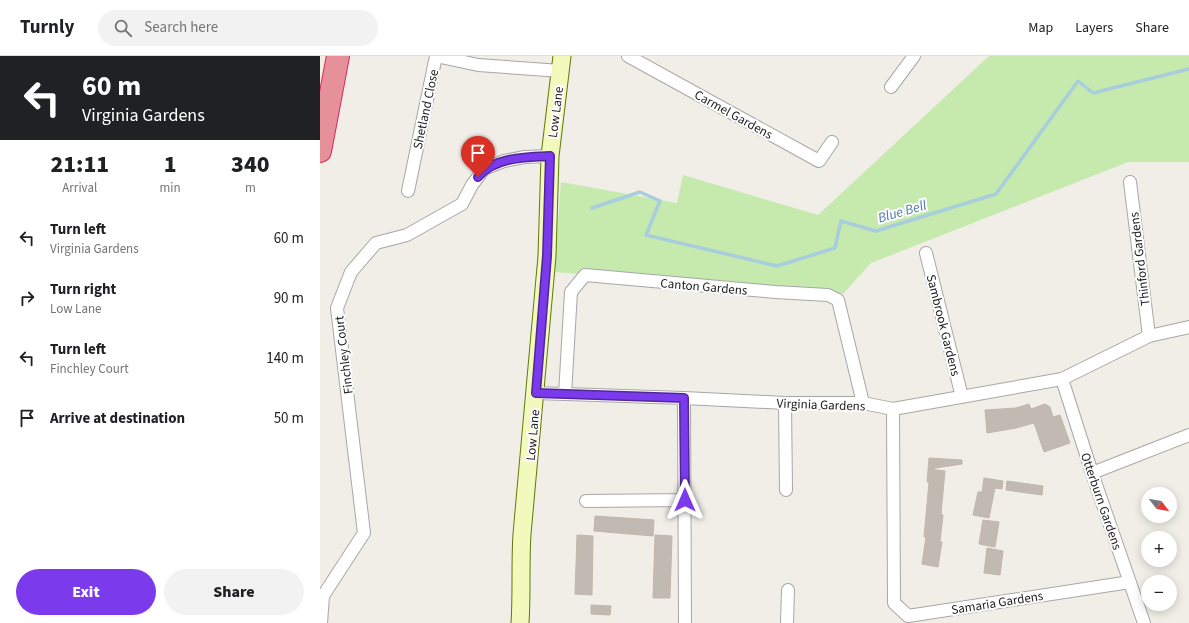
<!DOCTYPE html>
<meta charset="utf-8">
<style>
body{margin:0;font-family:"Source Sans 3",sans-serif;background:#f2f2f2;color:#202124;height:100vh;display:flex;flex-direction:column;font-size:15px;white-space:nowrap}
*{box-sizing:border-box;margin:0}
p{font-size:13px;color:#757577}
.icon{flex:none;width:22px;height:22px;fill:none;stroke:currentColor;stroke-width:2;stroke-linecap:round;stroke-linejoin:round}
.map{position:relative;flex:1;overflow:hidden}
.sheet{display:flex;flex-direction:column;background:#fff;width:320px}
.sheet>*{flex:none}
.banner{background:#202124;color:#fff;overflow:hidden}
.needle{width:26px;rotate:121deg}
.fabs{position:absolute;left:821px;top:431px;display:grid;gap:8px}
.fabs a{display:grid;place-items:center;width:36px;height:36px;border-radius:50%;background:#fff;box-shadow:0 2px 10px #0003;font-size:20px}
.pin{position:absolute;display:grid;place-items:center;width:34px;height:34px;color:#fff;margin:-41px -17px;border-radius:50% 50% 50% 0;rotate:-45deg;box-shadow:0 0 4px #0007}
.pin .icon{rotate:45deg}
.me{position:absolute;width:44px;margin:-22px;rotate:0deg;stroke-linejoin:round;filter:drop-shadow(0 0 3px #0008)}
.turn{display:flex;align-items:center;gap:14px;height:84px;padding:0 16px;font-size:18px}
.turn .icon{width:52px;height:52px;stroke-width:2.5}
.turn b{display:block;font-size:28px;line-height:34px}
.eta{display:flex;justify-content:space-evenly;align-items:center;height:68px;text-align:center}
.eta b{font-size:24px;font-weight:800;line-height:28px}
.button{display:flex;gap:8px;margin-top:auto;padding:8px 16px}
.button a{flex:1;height:46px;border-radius:24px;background:#7c3aed;color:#fff;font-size:16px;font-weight:800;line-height:46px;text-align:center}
.button a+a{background:#f2f2f2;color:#202124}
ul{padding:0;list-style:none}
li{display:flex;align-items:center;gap:12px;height:60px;padding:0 16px}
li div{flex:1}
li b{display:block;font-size:15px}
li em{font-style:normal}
header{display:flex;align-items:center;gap:24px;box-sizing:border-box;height:56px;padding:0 20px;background:#fff;border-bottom:1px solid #e0e0e0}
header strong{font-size:19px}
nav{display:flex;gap:22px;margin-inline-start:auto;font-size:14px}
.search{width:280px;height:36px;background:#f2f2f2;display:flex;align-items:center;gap:10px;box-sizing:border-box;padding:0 14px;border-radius:22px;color:#757577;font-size:15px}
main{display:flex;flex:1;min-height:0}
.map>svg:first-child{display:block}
.grass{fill:#c6e9ae}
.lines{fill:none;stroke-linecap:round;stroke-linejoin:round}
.stream{stroke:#a8cddd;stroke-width:3.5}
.building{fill:#c1bab3;stroke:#c2b6a9}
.street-casing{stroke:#a7a7a7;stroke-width:14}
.secondary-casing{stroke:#627707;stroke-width:19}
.highway-casing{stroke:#d82a58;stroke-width:24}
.street{stroke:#fff;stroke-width:12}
.secondary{stroke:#f1f9bd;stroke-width:17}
.highway{stroke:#e69199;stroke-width:22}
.route-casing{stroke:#51269a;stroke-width:10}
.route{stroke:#7c3aed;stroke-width:7}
.labels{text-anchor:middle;stroke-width:4;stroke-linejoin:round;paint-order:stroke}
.street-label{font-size:13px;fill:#202020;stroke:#fff}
.water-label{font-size:14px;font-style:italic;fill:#4d76af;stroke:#fff}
</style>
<header>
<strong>Turnly</strong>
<div class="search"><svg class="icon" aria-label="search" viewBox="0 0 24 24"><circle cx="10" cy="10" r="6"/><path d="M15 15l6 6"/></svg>Search here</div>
<nav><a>Map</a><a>Layers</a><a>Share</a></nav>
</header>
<main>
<section class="sheet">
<div class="banner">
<div class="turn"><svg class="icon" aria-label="left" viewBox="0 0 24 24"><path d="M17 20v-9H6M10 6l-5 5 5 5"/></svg><div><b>60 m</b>Virginia Gardens</div></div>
</div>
<div class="eta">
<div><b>21:11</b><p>Arrival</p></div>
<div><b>1</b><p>min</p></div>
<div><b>340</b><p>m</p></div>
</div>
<ul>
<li><svg class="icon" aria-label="left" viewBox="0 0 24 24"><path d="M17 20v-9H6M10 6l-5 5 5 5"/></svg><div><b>Turn left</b><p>Virginia Gardens</p></div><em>60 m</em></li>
<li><svg class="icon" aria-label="right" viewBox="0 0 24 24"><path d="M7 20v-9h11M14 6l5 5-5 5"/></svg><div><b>Turn right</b><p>Low Lane</p></div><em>90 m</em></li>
<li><svg class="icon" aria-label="left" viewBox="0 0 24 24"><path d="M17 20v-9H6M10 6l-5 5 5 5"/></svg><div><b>Turn left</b><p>Finchley Court</p></div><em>140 m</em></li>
<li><svg class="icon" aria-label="arrive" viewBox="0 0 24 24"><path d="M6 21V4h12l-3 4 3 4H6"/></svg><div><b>Arrive at destination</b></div><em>50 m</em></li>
</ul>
<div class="button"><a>Exit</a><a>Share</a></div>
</section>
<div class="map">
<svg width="869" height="567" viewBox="0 0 869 567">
<rect width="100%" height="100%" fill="#f0eee7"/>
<path class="grass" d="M669 0H869V106H808L551 207 523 238 504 233 456 234 234 216 241 126 357 147 363 119 498 159Z"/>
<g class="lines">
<path class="stream" d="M272 152 320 136 340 145 326 179 457 210 515 192 521 165 556 175 676 138 758 25 773 37 869 13"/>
</g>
<path class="building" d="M709 348 711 353 725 348 730 351 733 361 740 359 750 387 724 396 714 367 696 372 667 377 665 354 696 352Z
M609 402 642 404V408L609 413 625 415 621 458 623 459 620 486H622L618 511 602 508 606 481H604L609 426H607Z
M664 422 683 425 682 433 675 432 669 462 653 459 658 436H662Z
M687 425 723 430 722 439 686 434Z
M275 460 334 464 333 480 274 475Z
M663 464 679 466 675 491 659 488Z
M257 479 273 480 272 539 255 538Z
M335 479 352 480 350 542H333Z
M667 492 683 495 680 519 664 517Z
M271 549 291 550 290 559 271 558Z"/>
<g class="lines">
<defs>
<path id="street" d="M308 0 499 105 512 86
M571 31 594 0
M810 126 829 280
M88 135 116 0 158 9 241 15
M606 197 642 341
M742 323 772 417 824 567
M216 337 364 342 465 347H543L573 353 742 323 829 280 869 271
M245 338 251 236 265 219 455 236 508 239 518 244 543 347
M364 342 365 567
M465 347 466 434
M573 353 574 547 588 560 810 526
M772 417 869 379
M266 445 365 444
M1 567 3 540 44 477 17 252 31 216 56 187 87 179 142 148 152 129 164 113 184 105 205 101 230 100
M467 567 468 534"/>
<path id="secondary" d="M200 567C202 537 200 508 202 478L227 200 230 100 242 0"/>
<path id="highway" d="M0 95 18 0"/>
</defs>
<use href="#street" class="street-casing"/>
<use href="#secondary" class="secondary-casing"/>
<use href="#highway" class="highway-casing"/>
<use href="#street" class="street"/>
<use href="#secondary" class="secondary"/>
<use href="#highway" class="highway"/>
</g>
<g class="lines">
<defs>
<path id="route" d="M158 121C174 101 206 101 230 100L227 200 216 337 364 342 365 444"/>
</defs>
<use href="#route" class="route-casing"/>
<use href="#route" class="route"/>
</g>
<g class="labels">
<g class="street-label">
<text transform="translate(105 53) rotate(-78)" y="5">Shetland Close</text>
<text transform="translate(235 56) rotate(-83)" y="5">Low Lane</text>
<text transform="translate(414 58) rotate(29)" y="5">Carmel Gardens</text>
<text transform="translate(819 203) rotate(-97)" y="5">Thinford Gardens</text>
<text transform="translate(384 230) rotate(5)" y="5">Canton Gardens</text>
<text transform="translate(624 269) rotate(76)" y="5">Sambrook Gardens</text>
<text transform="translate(23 299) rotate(-97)" y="5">Finchley Court</text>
<text transform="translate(501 348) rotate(2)" y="5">Virginia Gardens</text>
<text transform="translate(212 379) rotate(-85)" y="5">Low Lane</text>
<text transform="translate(782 445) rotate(71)" y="5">Otterburn Gardens</text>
<text transform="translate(677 546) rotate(-9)" y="5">Samaria Gardens</text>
</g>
<g class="water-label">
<text transform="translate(582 155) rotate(-16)" y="5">Blue Bell</text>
</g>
</g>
</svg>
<div class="fabs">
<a><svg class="needle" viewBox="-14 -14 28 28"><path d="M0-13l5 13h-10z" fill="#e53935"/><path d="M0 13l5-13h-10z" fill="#757577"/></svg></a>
<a>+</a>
<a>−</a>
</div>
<div class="pin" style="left:158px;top:121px;background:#d93025"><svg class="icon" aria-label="arrive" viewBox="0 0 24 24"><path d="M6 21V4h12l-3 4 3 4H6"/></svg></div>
<svg class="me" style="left:365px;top:444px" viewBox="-20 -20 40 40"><path d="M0-17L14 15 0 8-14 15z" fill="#7c3aed" stroke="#fff" stroke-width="4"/></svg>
</div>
</main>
